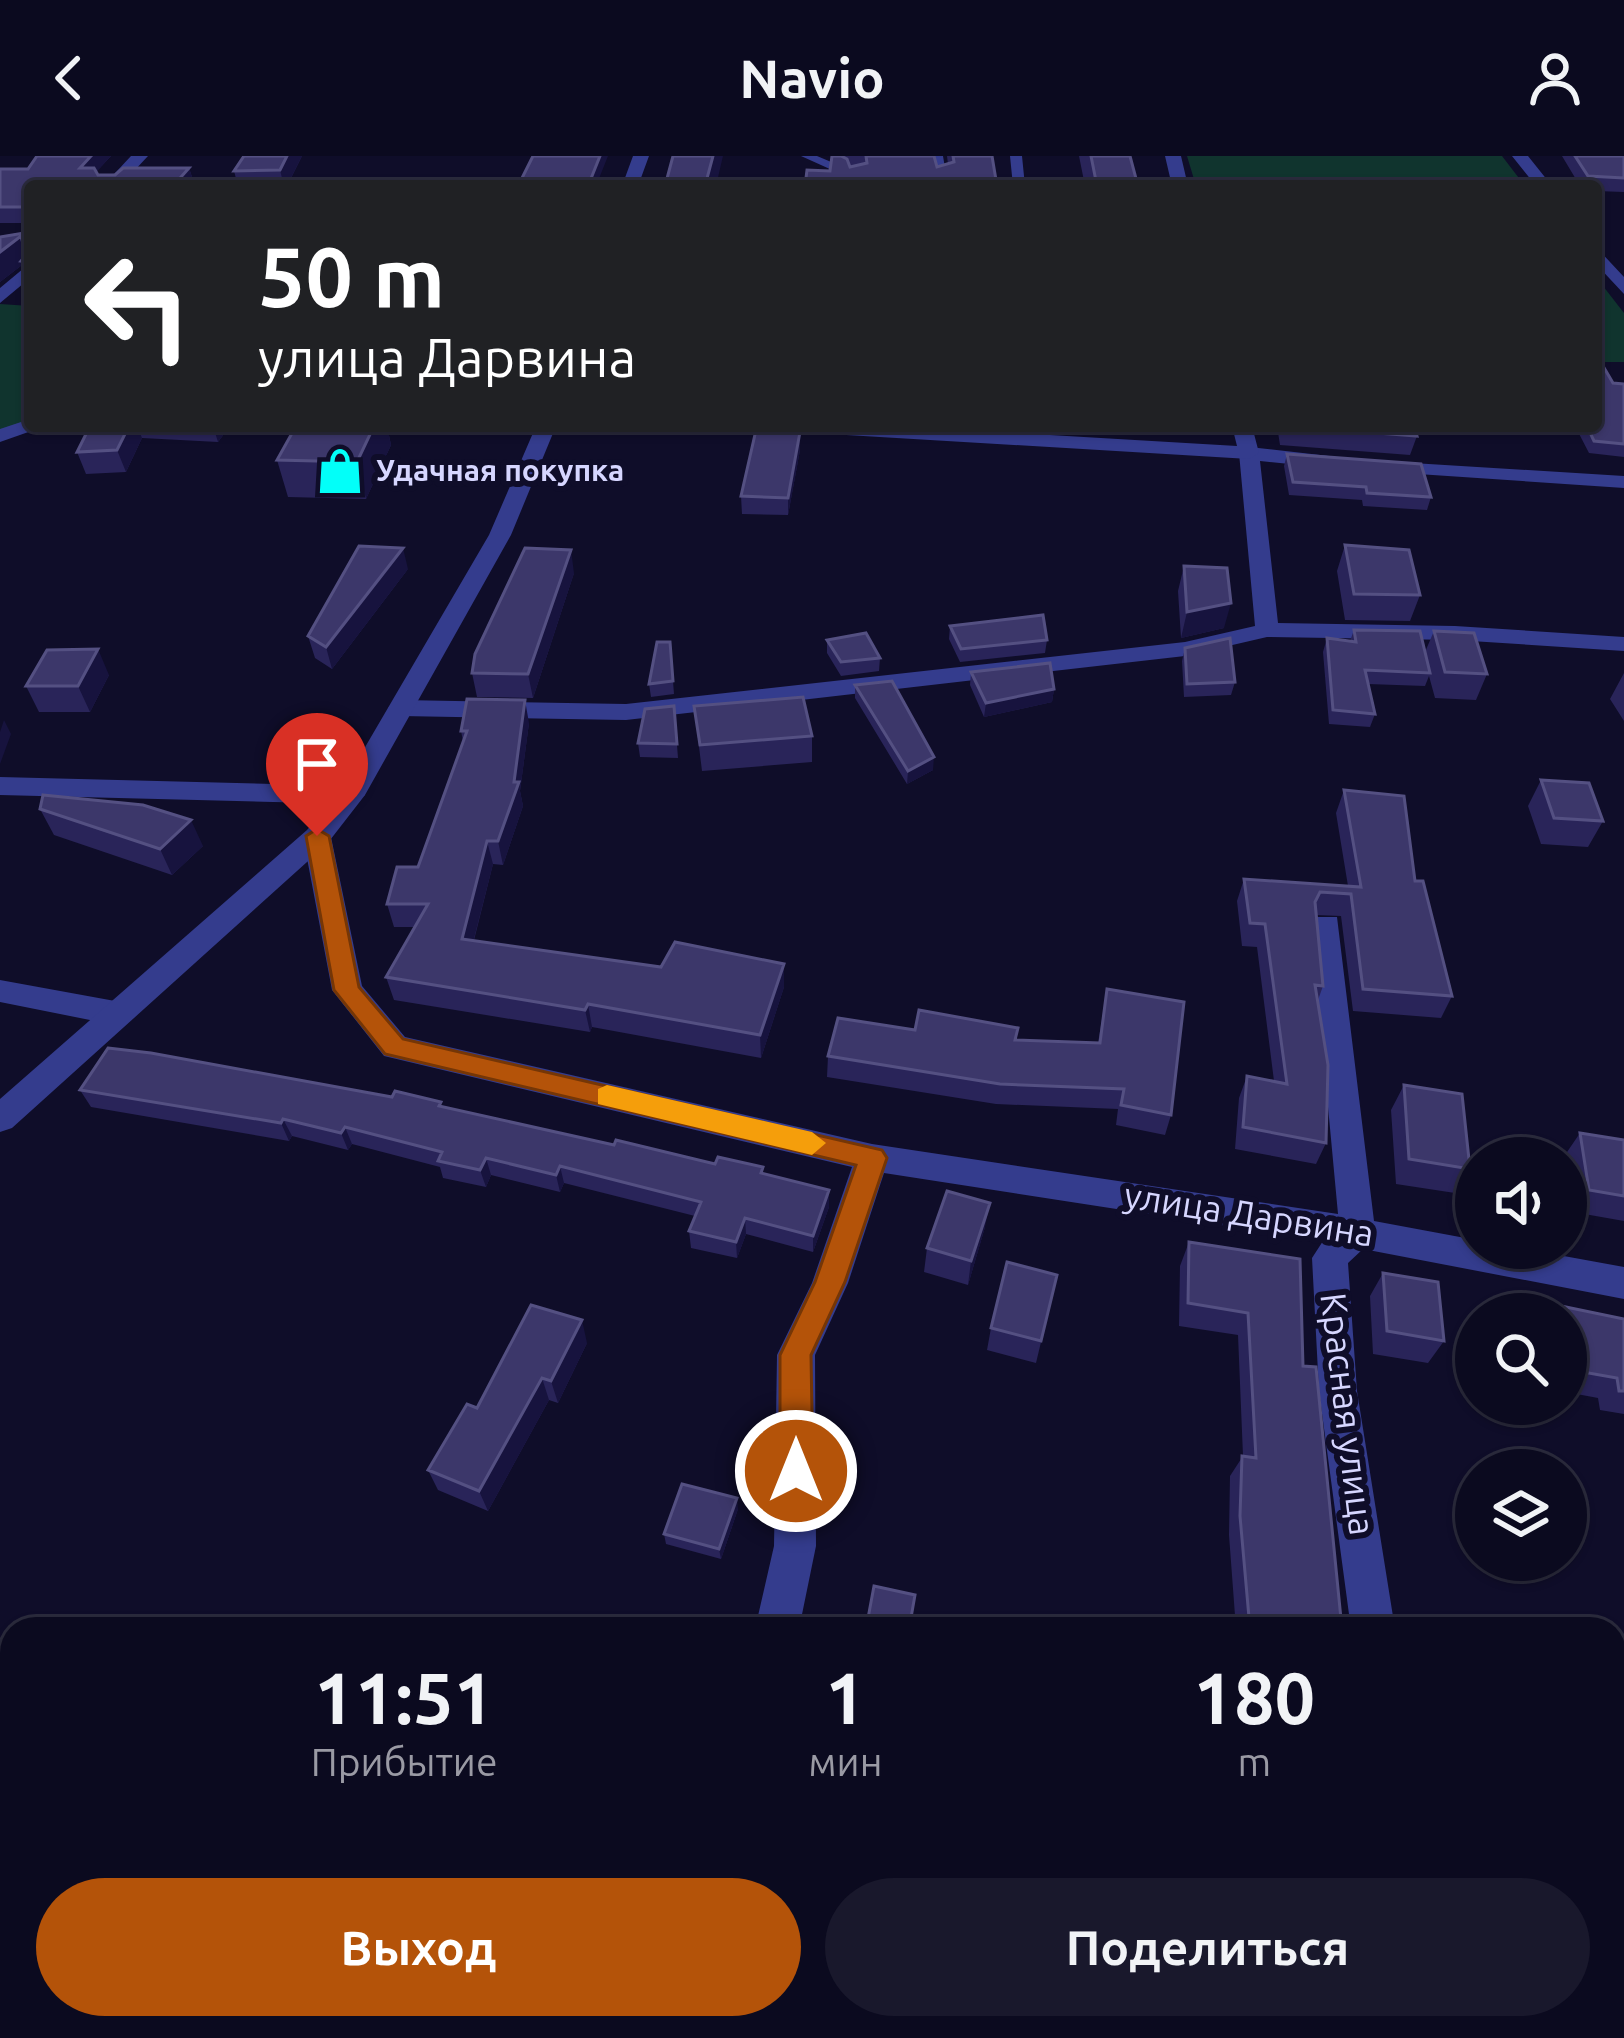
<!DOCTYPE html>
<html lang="ru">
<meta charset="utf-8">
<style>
body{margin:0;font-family:Ubuntu,sans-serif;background:#19182c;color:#f1f3f6;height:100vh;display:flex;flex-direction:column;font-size:45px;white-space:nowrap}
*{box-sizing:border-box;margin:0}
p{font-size:39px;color:#9a9aa4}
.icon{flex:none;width:66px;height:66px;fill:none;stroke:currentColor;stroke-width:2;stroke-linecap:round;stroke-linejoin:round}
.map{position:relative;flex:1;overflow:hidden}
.side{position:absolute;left:0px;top:1461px;width:1626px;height:423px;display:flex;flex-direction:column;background:#0b0a1f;border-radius:36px 36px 0 0;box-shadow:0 3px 9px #0004,0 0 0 3px #2b2b3d}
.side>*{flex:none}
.banner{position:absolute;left:24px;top:24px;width:1578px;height:252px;border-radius:12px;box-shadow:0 3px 9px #0004,0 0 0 3px #2b2b3d;background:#202124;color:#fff;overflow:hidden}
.tools{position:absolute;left:1455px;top:981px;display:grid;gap:24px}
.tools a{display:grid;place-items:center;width:132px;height:132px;border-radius:50%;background:#0b0a1f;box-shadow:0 3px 9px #0004,0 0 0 3px #2b2b3d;font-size:60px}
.pin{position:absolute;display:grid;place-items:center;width:102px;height:102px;color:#fff;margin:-123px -51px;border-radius:50% 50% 50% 0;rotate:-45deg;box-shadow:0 0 12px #0007}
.pin .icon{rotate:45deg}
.me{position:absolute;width:132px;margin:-66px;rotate:0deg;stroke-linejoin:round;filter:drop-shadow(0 0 9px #0008)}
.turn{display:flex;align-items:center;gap:42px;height:252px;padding:0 36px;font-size:54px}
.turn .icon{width:156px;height:156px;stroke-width:2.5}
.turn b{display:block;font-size:84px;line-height:102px}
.eta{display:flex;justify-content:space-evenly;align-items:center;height:204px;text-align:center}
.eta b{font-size:72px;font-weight:700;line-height:84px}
.button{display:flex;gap:24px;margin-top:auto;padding:24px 36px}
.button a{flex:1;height:138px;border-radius:72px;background:#b45309;color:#fff;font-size:48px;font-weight:700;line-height:138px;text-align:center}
.button a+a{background:#19182c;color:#f1f3f6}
header{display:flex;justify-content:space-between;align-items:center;height:156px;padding:0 36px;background:#0b0a1f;font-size:54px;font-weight:700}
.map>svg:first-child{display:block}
.green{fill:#10342e}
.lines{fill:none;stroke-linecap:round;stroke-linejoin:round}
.service{fill:#343c8d;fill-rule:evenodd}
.minor{fill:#343c8d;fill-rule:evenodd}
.tertiary{fill:#343c8d;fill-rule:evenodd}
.wall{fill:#292459}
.shaded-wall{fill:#17133e}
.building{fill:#3c376a;stroke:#545082;stroke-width:3}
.route{fill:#b45309;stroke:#753606;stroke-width:3}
.slow{fill:#f59e0b}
.labels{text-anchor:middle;stroke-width:12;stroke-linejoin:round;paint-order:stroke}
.far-poi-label{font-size:30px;font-weight:bold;fill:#d6d6ff;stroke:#0f0d29;text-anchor:start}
.street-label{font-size:36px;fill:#d6d6ff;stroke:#0f0d29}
</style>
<header><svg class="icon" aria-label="back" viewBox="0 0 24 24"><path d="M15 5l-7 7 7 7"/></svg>Navio<svg class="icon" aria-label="person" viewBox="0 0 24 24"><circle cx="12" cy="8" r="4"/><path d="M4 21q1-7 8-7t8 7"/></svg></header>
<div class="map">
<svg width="1624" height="1882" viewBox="0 0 1624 1882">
<rect width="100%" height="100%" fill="#0f0d29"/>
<path class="green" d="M1187 0H1502L1525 30H1196Z
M1596 121 1624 157V206H1596Z
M0 148 30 150V269L0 280Z"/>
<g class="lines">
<path class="service" d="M801 0H817L862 19V30H850L852 23Z
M931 0H943L948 30H936Z
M1010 0H1022L1025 30H1013Z"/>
<path class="minor" d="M131 0H148L120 30H103Z
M1512 0H1528L1552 30H1536Z
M1596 91 1624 121V138L1596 108Z
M30 107V122L0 147V132Z
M30 263 37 273 0 286V273Z
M1249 291 1329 300 1339 306 1329 312 1260 305 1278 467 1455 470 1624 481V495L1455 484 1267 481 1185 500 626 564 401 560 388 552 401 544 626 548 1185 486 1255 470 1239 297Z
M1380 305 1624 320V332L1373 315V307Z
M0 621 351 630 365 639 351 648 0 639Z
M317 672 331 681 362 830 405 881 872 988 1338 1058 1311 768 1315 761H1337L1374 1065 1476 1084V1092H1520L1624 1111V1143L1363 1093 1348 1107 1357 1235 1395 1473H1351L1319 1235 1312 1102 1323 1085 884 1017 848 1127 815 1199 816 1390 799 1473H755L774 1390 777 1199 812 1127 852 1011 384 900 332 834 303 681Z
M0 824 115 845 131 857 115 869 0 846Z
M619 1872H669L666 1882H616Z
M1367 1872H1417V1882H1367Z"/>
<path class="tertiary" d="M633 0H649L638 30H622Z
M1165 0H1181L1188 30H1172Z
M536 270H556L511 379 365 639 327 688 12 972 0 976V943L307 674 340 634 489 379Z
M786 270H899L1237 290 1232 270H1252L1259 297 1249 303 796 276Z"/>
</g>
<path class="wall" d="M37 0H111L96 16 98 19 189 12 194 27 30 30V67H0V13H28Z
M302 0 287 30H238L234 15Z
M832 0H934L937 11 948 8 947 0H992L997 30 830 15Z
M1079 0H1130L1138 30H1085Z
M1562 0H1624V36L1596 35V30H1580Z
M30 76V128L22 109 0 126V81Z
M1613 227 1624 228V301L1589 297 1575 270H1596Z
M90 270H230L218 286 142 282 126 316 86 318 77 296Z
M296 270H387L391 289 366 343 288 341 277 304Z
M1277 270H1414L1417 280 1410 299 1280 289Z
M800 276V294L788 359 742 358 741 340Z
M1287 298 1431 341 1427 354 1363 350 1362 344 1289 339 1284 310Z
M1345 389 1420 439 1410 465 1345 464 1337 415Z
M1184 410 1224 472 1181 482 1178 435Z
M408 413 332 513 315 502 308 480Z
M574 417 533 542 477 541 472 517Z
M950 470 1047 484 1045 497 960 506 949 483Z
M1354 474 1425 496 1434 475 1487 518 1476 544 1435 542 1429 520 1425 530 1368 528 1375 558 1370 571 1329 568 1323 496 1327 482 1350 485Z
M827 484 880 502 879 515 841 520 827 497Z
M670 486 674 538 651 541 649 528Z
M1185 492 1235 526 1231 539 1184 541 1182 505Z
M971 516 1054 533 1052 546 984 561 970 529Z
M1624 517V565L1610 543Z
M109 519 90 556H39L26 530Z
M855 529 933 614 907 628 855 542Z
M674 550 678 602 640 601 638 587Z
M694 550 812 580V606L702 615Z
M529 567 520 635 523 650 503 709 493 708 474 784 784 831 761 902 592 871 590 876 394 844 386 821 415 771H394L387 748 418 711 463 585 461 575Z
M1541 624 1603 665 1588 691 1541 688 1528 650Z
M1344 634 1415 725 1452 840 1441 862 1353 855 1341 760 1316 759 1323 830 1318 844 1326 987 1316 1008 1235 993 1239 942 1247 920 1274 925 1257 791 1242 790 1237 745 1244 723 1348 730 1336 657Z
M40 653 203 690 172 719 54 679Z
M1107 833 1171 959 1165 979 1116 969 1118 953 996 948 827 921 828 900 915 874 1015 884 1098 887Z
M1404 929 1470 1013 1455 1037 1396 1028 1391 954Z
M80 934 443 951 614 989 715 1008 763 1011V1017L829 1034V1051L813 1096 746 1078 737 1102 691 1092 689 1075 695 1060 564 1027 560 1036 491 1019 486 1031 443 1022 440 1011 352 988 348 994 292 980 289 985 91 951Z
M1580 977 1624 984V1065L1573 1056 1565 999Z
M985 1071 968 1129 924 1116 927 1092Z
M1189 1086 1303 1210 1342 1473H1236L1229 1379 1230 1320 1243 1300 1238 1179 1179 1170 1180 1110Z
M1383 1117 1444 1185 1428 1207 1373 1198 1370 1140Z
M1057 1119 1036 1207 987 1194 991 1172Z
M1537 1145 1624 1163V1258L1600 1254 1598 1242 1566 1236V1158H1527Z
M587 1187 558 1247 549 1244 488 1355 438 1334 428 1314Z
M738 1353 721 1403 666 1388 664 1378Z
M1217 1872H1313V1882H1252Z"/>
<path class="shaded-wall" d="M91 0H111L85 28 80 12Z
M287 0H302L287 30H284L280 14Z
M600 0H608L596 30H588Z
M713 0H723L716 30H705Z
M189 12 194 27 192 30H173Z
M21 80 26 106 21 105 22 109 0 126V96Z
M129 270H137L142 282 126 316 117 294Z
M213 270H230L218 286Z
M374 270H387L391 289 366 343 357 306Z
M800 276V294L788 359V342Z
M403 392 408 413 332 513 326 491Z
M571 394 574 417 533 542 528 518Z
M1231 447 1224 472 1181 482 1187 456Z
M98 493 109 519 90 556 78 530Z
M1054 533 1052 546 984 561 986 547Z
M525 544 529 567 520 635 523 650 503 709 498 685 514 626Z
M4 564 11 578 0 608V576Z
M934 601 933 614 907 628 908 615Z
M191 664 203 690 172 719 160 693Z
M487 685 493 708 468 806 462 783Z
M784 808V831L761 902 760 879Z
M588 848 592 871 590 876 585 854Z
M283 963 292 980 289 985 281 967Z
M345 971 352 988 348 994 341 977Z
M486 1002 491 1019 486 1031 480 1014Z
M560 1010 564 1027 560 1036 556 1019Z
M829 1034V1051L813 1096V1080Z
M990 1047 985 1071 968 1129 971 1105Z
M745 1062 746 1078 737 1102 736 1086Z
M582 1164 587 1187 558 1247 551 1225Z
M542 1222 549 1244 488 1355 479 1335Z
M737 1342 738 1353 721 1403 719 1393Z
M571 1872H582L577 1882H566Z"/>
<path class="building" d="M37 0H91L80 12H94L98 19H115L123 12H189L173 30H30V51H0V13H28Z
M244 0H287L280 14 234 15Z
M533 0H600L588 30H518Z
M673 0H713L705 30H665Z
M832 0H841L847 3 850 11 867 7 866 0H934L937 11 954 6 953 0H992L997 30H805L807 14 830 15Z
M1091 0H1130L1138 30H1097Z
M1575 0H1624V22L1588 20Z
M30 76V106L21 105 26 99 21 80 0 96V81Z
M1596 198 1613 227 1624 228V288L1594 285 1587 270H1596Z
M90 270H129L117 294 77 296Z
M296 270H374L357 306 277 304Z
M1286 270H1414L1417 280Z
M756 274 800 276 788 342 741 340Z
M1287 298 1421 308 1431 341 1367 337 1366 331 1293 326Z
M1345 389 1409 394 1420 439 1354 438Z
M359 390 403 392 326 491 308 480Z
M525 392 571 394 528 518 472 517 475 498Z
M1184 410 1227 412 1231 447 1187 456Z
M1043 459 1047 484 961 493 950 470Z
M1354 474 1420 475 1430 517 1365 514 1375 558 1333 554 1327 482 1356 486Z
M1434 475 1474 477 1487 518 1445 516Z
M866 477 880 502 841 506 827 484Z
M1230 482 1235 526 1187 528 1185 492Z
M657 486H670L673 525 649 528Z
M98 493 78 530H26L47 494Z
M1050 507 1054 533 986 547 971 516Z
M892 525 934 601 908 615 855 529Z
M803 541 812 580 700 589 694 550Z
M467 543 525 544 514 626H519L498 685H487L462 783 661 811 675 786 784 808 760 879 588 848 585 854 386 821 428 748H387L397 711H418L467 575H461Z
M674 550 677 588 638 587 645 553Z
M1541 624 1589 627 1603 665 1554 662Z
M1344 634 1404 640 1415 725H1423L1452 840 1363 833 1351 738 1320 736 1315 746 1323 830 1315 829 1328 909 1326 987 1243 971 1247 920 1287 928 1265 768 1250 767 1244 723 1361 731Z
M43 639 143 649 191 664 160 693 40 653Z
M1107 833 1184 846 1171 959 1121 949 1124 933 1000 928 828 900 838 862 915 874 919 854 1018 872 1015 884 1100 887Z
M108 892 151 897 392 941 395 935 441 946 439 950 614 989 616 984 715 1008 718 1001 763 1011 761 1017 829 1034 813 1080 745 1062 736 1086 689 1075 701 1046 560 1010 556 1019 486 1002 480 1014 438 1005 442 996 345 971 341 977 283 963 281 967 80 934Z
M1404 929 1462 938 1470 1013 1409 1003Z
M1580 977 1624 984V1040L1589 1034Z
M947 1035 990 1047 971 1105 927 1092Z
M1189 1086 1300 1103 1303 1210 1316 1211 1342 1473H1250L1240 1360 1242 1300 1256 1302 1248 1157 1188 1147Z
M1007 1106 1057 1119 1041 1185 991 1172Z
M1383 1117 1438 1126 1444 1185 1387 1175Z
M1537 1145 1624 1163V1235H1619L1617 1222 1566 1213V1158H1539Z
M531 1149 582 1164 551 1225 542 1222 479 1335 428 1314 467 1248 477 1252Z
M682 1328 737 1342 719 1393 664 1378Z
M874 1430 915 1439 909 1473H866Z
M1433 1468 1464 1473H1434Z
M473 1872H571L566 1882H468Z
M687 1872H771L767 1882H684Z
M1256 1872H1313V1882H1291Z"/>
<path class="route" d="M317 673 329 680 359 831 403 883 882 994 887 1002 845 1126 811 1199 813 1315 808 1326 796 1330 784 1326 780 1315V1199L815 1126 856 1009 385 898 334 834 306 680Z"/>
<path class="slow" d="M607 929 812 976 826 987 812 999 598 948V933Z"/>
<defs>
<symbol id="shop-bare" viewBox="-9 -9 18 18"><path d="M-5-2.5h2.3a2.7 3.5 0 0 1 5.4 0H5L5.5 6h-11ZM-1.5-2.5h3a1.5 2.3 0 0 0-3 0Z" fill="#02fff9" stroke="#0f0d29" stroke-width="2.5" paint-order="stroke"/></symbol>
</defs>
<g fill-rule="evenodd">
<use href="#shop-bare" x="307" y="282" width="66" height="66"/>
</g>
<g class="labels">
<g class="far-poi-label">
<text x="376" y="325">Удачная покупка</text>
</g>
<g class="street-label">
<text transform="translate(1249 1058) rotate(9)" y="13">улица Дарвина</text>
<text transform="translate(1348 1258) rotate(83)" y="13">Красная улица</text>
</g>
</g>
</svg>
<div class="tools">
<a><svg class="icon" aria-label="sound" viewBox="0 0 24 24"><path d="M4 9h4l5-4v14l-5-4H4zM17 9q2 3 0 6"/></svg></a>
<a><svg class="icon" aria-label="search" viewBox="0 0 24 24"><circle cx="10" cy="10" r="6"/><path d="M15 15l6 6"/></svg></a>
<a><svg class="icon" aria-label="layers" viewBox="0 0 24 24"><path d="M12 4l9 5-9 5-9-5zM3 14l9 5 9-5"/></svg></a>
</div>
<div class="pin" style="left:317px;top:680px;background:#d93025"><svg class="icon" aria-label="arrive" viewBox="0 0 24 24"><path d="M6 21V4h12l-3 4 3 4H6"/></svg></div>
<svg class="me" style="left:796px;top:1315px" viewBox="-20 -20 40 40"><circle r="17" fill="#b45309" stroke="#fff" stroke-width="3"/><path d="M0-11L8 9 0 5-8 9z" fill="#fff"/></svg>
<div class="banner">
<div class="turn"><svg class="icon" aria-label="left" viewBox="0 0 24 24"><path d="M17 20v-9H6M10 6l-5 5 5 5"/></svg><div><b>50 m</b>улица Дарвина</div></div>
</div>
<section class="side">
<div class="eta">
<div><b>11:51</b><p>Прибытие</p></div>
<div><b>1</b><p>мин</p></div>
<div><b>180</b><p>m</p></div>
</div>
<div class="button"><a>Выход</a><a>Поделиться</a></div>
</section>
</div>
